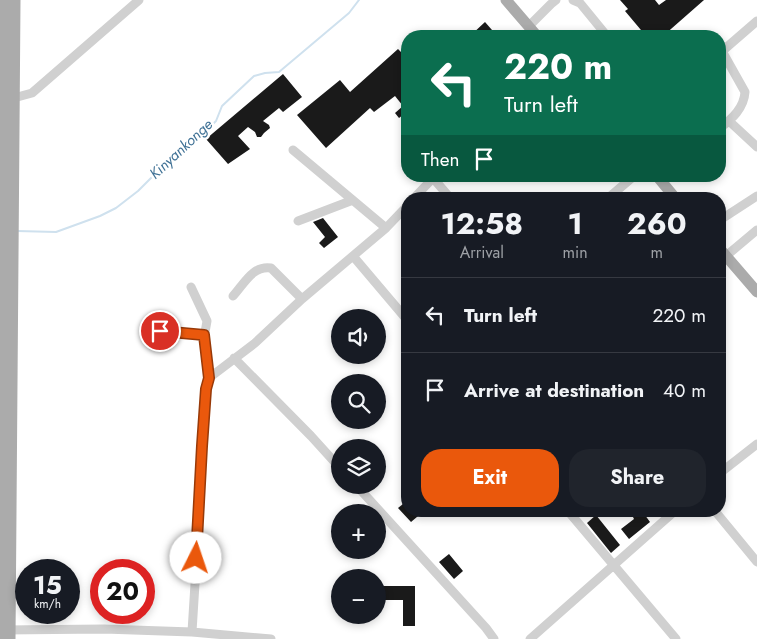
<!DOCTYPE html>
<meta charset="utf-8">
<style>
body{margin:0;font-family:Jost,sans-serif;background:#20242c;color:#f1f3f6;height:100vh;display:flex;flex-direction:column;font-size:19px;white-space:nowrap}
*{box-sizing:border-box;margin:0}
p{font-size:16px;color:#9ea1a6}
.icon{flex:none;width:28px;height:28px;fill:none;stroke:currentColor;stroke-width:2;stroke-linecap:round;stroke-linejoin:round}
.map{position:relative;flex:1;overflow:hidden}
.sheet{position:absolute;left:401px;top:192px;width:325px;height:325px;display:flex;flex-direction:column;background:#171b24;border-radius:20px;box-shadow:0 2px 8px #0003}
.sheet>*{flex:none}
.hud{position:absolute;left:401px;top:30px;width:325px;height:152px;border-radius:20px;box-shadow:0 2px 8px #0003;background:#0b6e4f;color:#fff;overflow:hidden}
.controls{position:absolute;left:331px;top:309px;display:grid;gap:10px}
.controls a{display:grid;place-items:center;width:55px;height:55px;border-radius:50%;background:#171b24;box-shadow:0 2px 8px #0003;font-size:25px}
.speed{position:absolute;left:15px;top:559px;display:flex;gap:10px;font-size:25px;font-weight:700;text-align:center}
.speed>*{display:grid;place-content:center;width:65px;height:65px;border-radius:50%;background:#171b24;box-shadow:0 2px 8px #0003;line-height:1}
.speed small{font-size:12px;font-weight:400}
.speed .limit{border:8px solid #d22;background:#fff;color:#111}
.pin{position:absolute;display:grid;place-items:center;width:42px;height:42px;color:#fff;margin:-21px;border:2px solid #fff;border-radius:50%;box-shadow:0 1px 5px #0007}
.me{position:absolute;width:55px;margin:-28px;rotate:4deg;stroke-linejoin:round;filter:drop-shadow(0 0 4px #0008)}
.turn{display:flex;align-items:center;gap:18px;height:105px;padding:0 20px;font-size:22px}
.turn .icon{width:65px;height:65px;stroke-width:2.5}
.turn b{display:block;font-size:35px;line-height:42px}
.then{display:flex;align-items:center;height:48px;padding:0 20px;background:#0003;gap:10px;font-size:19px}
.eta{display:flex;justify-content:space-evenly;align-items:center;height:85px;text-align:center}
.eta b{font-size:30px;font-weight:700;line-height:35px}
.cta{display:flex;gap:10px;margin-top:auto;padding:10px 20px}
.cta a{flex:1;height:58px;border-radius:20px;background:#ea580c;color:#fff;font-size:20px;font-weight:700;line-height:58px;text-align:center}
.cta a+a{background:#20242c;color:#f1f3f6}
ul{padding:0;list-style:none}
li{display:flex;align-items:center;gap:15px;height:75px;padding:0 20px;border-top:1px solid #363941}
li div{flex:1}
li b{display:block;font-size:19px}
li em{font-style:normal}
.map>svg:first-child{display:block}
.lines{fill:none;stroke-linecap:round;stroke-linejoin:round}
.stream{stroke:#cfe1ee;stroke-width:2}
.building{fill:#1a1a1a}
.minor{stroke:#d0d0d0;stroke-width:9}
.major{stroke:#ababab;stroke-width:11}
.route-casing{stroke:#983908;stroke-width:12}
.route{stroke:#ea580c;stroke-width:9}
.labels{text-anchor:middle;stroke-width:5;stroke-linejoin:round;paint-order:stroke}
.water-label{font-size:15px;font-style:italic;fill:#407296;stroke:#fff}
</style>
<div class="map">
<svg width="757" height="639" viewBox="0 0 757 639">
<rect width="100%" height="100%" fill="#fff"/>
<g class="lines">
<path class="stream" d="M17 231 56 232 100 216 116 208 138 191 177 152 212 125 216 121 222 106 254 76 265 73 279 72 349 13 359 0"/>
</g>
<path class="building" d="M620 0H655L659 5 666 0H704L663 36H646L625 11 628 9Z
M485 22 492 30 486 36H470Z
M398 49 408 59V111L399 118 395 113 403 106 395 96 374 112 370 108 326 148 297 115 340 80 350 92Z
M283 74 302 97 283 112 279 108 263 121 269 125 270 128 264 133 261 137H257L255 132 248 127 238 136 250 149 228 164 206 139Z
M323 218 338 237 324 248 319 243 325 237 313 222Z
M408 500V511H424L411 522 398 508Z
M640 511H642L650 522 629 539 621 529 634 519 633 517Z
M596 515 620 545 611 553 587 523Z
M449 554 463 571 454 579 439 562Z
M378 586H415V626H403V600H378Z"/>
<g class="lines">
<path class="minor" d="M573 0 580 3 607 36
M529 26 551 4 556 0
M720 53 757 21
M10 99 32 93 139 0
M729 121 757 147
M720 128C732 119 744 108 745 92L722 51
M293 150 386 228
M433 178 451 199
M413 199 435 176
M607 199 634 176
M720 220 757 196
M298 221 353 200
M353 256 408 321
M726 256 757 230
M191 287 207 321 204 338 209 378
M233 296C244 284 253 265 271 268L302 299
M160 331 204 335
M234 358 311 436 340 468
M720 473 757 444
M356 485 486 628 494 639
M568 511 676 639
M715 511 757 562
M4 630 104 629 192 632 271 639
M192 632 200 503 202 446 206 389 209 378 255 343 302 299 386 228 408 205
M530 639 675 511"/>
<path class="major" d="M506 0 537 36
M657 176 676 199
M720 249 757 292
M0 639 5 0
M10 639 15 0"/>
</g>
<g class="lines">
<defs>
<path id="route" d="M160 331 204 335 209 378 206 389 202 446 196 558"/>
</defs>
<use href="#route" class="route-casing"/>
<use href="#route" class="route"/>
</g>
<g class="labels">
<g class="water-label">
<text transform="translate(181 149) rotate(-43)" y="5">Kinyankonge</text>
</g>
</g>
</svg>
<div class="controls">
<a><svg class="icon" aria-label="sound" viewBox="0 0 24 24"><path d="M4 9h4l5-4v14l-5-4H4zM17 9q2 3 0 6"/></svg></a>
<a><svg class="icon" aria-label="search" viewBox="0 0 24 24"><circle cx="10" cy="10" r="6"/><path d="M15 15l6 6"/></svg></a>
<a><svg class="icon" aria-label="layers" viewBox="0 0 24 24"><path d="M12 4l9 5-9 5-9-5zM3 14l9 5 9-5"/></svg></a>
<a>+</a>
<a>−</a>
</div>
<div class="speed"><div>15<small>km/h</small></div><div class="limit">20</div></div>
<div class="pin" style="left:160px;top:331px;background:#d93025"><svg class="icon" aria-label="arrive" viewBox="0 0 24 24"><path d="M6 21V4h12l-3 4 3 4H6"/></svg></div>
<svg class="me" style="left:196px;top:558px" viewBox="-20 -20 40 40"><circle r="19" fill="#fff"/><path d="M0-13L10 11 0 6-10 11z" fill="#ea580c"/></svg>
<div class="hud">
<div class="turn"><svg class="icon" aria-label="left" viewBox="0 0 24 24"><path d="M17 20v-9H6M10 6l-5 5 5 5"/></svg><div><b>220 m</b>Turn left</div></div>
<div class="then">Then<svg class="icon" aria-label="arrive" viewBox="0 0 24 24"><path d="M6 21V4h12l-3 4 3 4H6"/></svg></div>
</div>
<section class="sheet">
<div class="eta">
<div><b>12:58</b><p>Arrival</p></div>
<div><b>1</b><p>min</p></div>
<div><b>260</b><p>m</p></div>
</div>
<ul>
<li><svg class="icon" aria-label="left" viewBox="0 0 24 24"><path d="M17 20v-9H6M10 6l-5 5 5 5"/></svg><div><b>Turn left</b></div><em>220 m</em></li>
<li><svg class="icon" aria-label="arrive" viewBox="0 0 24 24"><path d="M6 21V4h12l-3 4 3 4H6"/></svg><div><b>Arrive at destination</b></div><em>40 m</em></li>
</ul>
<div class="cta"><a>Exit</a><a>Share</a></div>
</section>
</div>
